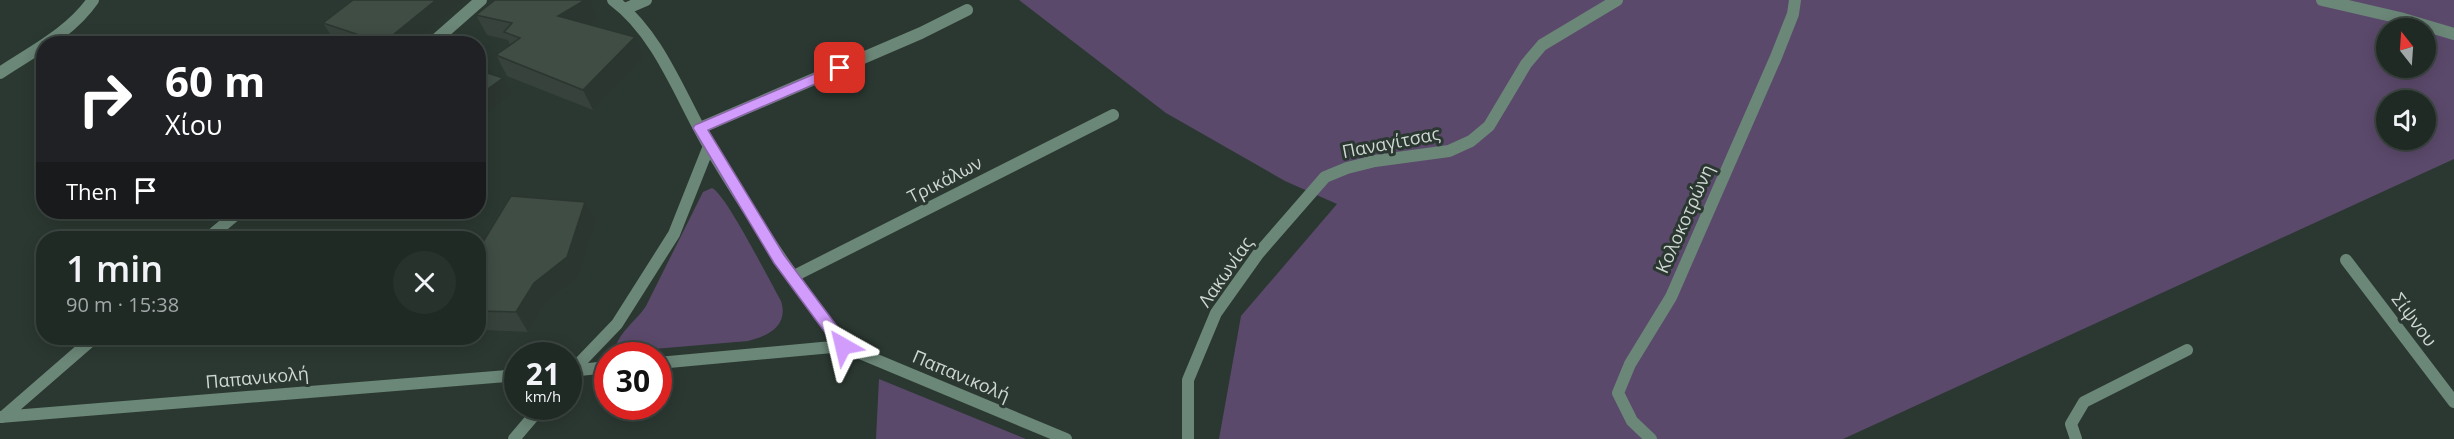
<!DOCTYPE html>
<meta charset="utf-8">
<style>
body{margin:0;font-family:"Open Sans",sans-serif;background:#28322d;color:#f1f3f6;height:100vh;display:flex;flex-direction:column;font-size:22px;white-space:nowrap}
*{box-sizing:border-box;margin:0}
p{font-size:20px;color:#a2a7a7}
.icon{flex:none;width:33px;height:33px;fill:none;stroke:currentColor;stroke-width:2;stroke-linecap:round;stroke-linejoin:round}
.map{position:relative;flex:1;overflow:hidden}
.panel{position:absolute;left:36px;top:231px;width:450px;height:114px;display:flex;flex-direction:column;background:#202a25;border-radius:24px;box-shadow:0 3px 15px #0003,0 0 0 2px #3d4642}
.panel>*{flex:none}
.banner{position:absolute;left:36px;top:36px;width:450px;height:183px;border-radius:24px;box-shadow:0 3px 15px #0003,0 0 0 2px #3d4642;background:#202124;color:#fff;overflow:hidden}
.needle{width:39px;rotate:343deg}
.buttons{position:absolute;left:2376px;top:18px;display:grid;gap:12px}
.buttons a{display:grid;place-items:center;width:60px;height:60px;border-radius:50%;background:#202a25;box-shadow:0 3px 15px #0003,0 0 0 2px #3d4642;font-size:30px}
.speed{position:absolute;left:504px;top:342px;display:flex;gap:12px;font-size:30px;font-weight:700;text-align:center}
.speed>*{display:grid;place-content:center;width:78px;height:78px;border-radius:50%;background:#202a25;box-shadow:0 3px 15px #0003,0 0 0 2px #3d4642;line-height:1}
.speed small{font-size:15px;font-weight:400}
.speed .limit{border:9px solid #d22;background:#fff;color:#111}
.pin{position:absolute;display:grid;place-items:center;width:51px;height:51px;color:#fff;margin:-26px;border-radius:12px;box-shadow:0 3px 9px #0006}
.me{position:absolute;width:66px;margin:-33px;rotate:323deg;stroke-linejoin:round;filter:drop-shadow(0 0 4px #0008)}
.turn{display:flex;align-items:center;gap:21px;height:126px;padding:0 30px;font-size:27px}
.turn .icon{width:78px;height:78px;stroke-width:2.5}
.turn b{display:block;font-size:42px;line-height:51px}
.then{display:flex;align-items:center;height:57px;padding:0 30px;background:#0003;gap:12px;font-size:22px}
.round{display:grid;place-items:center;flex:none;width:63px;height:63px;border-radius:32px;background:#28322d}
.head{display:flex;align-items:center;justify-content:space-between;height:102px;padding:0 30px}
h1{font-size:36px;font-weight:600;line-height:45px}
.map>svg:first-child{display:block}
.green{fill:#5b496b;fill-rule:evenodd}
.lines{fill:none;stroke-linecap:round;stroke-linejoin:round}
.minor{stroke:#6b8778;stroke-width:12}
.wall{fill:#36423b}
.shaded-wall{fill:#2c3630}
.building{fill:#3f4d45;stroke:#2c3630;stroke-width:1.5}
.route{fill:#d29cfd;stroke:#8865a4;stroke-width:1.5}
.labels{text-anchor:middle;stroke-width:6;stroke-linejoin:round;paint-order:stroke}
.street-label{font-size:18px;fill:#cfd7d3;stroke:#2b3831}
</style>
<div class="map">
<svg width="2454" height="439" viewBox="0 0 2454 439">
<rect width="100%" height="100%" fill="#2b3831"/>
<path class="green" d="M1019 0H2454V159L1843 439H1219L1241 316 1337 204 1285 181 1166 113ZM2386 28H2426V68H2386ZM2386 100H2426V140H2386Z
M712 188C726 194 770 282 781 301 789 326 768 336 748 341L618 352 615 349C619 332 637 320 646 306L703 192Z
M879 379 1026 439H876Z"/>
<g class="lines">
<path class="minor" d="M613 0C660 35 681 99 710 148 751 217 796 282 843 346
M2322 0 2400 18 2454 34
M625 9 646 0
M431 44 481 0
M0 73C33 51 70 33 93 0
M700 128 921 33 967 10
M208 238 239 212
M2346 260 2454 402
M792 277 1113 115
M658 363 843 346 1066 439
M570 371 608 367
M568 375 617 324 674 234 709 146
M0 417 518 375
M3 417 94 338
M514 439 542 406
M1188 439V380L1216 313 1258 254 1325 177 1347 168 1375 161 1449 151 1471 141 1489 126 1526 64 1542 45 1617 0
M1651 439 1632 421 1618 393 1630 364 1671 297 1776 57 1793 14 1795 0
M2076 439 2071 424 2084 402 2187 350"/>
</g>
<path class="wall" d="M465 0 413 44H346L334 40 323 23Z
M476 15 598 19 589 24 644 57 593 110 507 76 496 55 510 45 508 40 487 35Z
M596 222 579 277 546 303 528 332 484 330 478 322V248Z"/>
<path class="shaded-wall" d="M436 0H465L413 44H384L383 43Z
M585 0H589L598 19 568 36 558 16Z
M635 37 644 57 593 110 583 90Z
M483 60 493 76 478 77V64Z
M503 78 512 94 478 119V96Z
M585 202 596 222 579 277 546 303 528 332 516 312Z"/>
<path class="building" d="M353 0H436L383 43 323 23Z
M495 0H585L558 16 635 37 583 90 496 55 520 38 504 32 512 23 476 15Z
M478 59 483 60 478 64Z
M478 70 503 78 478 96Z
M511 196 585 202 567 257 534 283 516 312 478 311V248L483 242Z"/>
<path class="route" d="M840 63 845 65 847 68 845 71 708 130 784 255 848 341 851 346 848 350H838L774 263 693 128 695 125Z"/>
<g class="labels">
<g class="street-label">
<text transform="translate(1391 143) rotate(-11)" y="6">Παναγίτσας</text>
<text transform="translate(945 180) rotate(-27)" y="6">Τρικάλων</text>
<text transform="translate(1685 219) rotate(-66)" y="6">Κολοκοτρώνη</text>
<text transform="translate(1226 272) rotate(-55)" y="6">Λακωνίας</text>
<text transform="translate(2414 320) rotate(53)" y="6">Σίψνου</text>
<text transform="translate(961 376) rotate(23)" y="6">Παπανικολή</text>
<text transform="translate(257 378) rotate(-5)" y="6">Παπανικολή</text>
</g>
</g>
</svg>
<div class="buttons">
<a><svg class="needle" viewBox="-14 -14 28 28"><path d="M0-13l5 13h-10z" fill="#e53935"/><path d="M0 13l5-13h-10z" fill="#a2a7a7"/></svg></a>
<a><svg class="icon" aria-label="sound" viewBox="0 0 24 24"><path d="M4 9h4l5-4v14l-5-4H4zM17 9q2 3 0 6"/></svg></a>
</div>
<div class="speed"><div>21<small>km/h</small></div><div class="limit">30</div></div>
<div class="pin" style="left:840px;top:68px;background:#d93025"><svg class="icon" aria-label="arrive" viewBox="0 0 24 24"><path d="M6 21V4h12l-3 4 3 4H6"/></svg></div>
<svg class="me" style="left:843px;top:346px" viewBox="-20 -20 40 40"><path d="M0-17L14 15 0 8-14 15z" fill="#d29cfd" stroke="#fff" stroke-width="4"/></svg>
<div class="banner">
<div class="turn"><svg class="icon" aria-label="right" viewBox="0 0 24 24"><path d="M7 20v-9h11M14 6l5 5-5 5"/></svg><div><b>60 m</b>Χίου</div></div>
<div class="then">Then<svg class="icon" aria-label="arrive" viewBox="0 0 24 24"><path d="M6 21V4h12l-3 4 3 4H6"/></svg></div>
</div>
<section class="panel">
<div class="head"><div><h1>1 min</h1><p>90 m · 15:38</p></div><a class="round"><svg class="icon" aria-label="close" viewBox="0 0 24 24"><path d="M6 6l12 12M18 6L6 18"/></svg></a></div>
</section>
</div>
